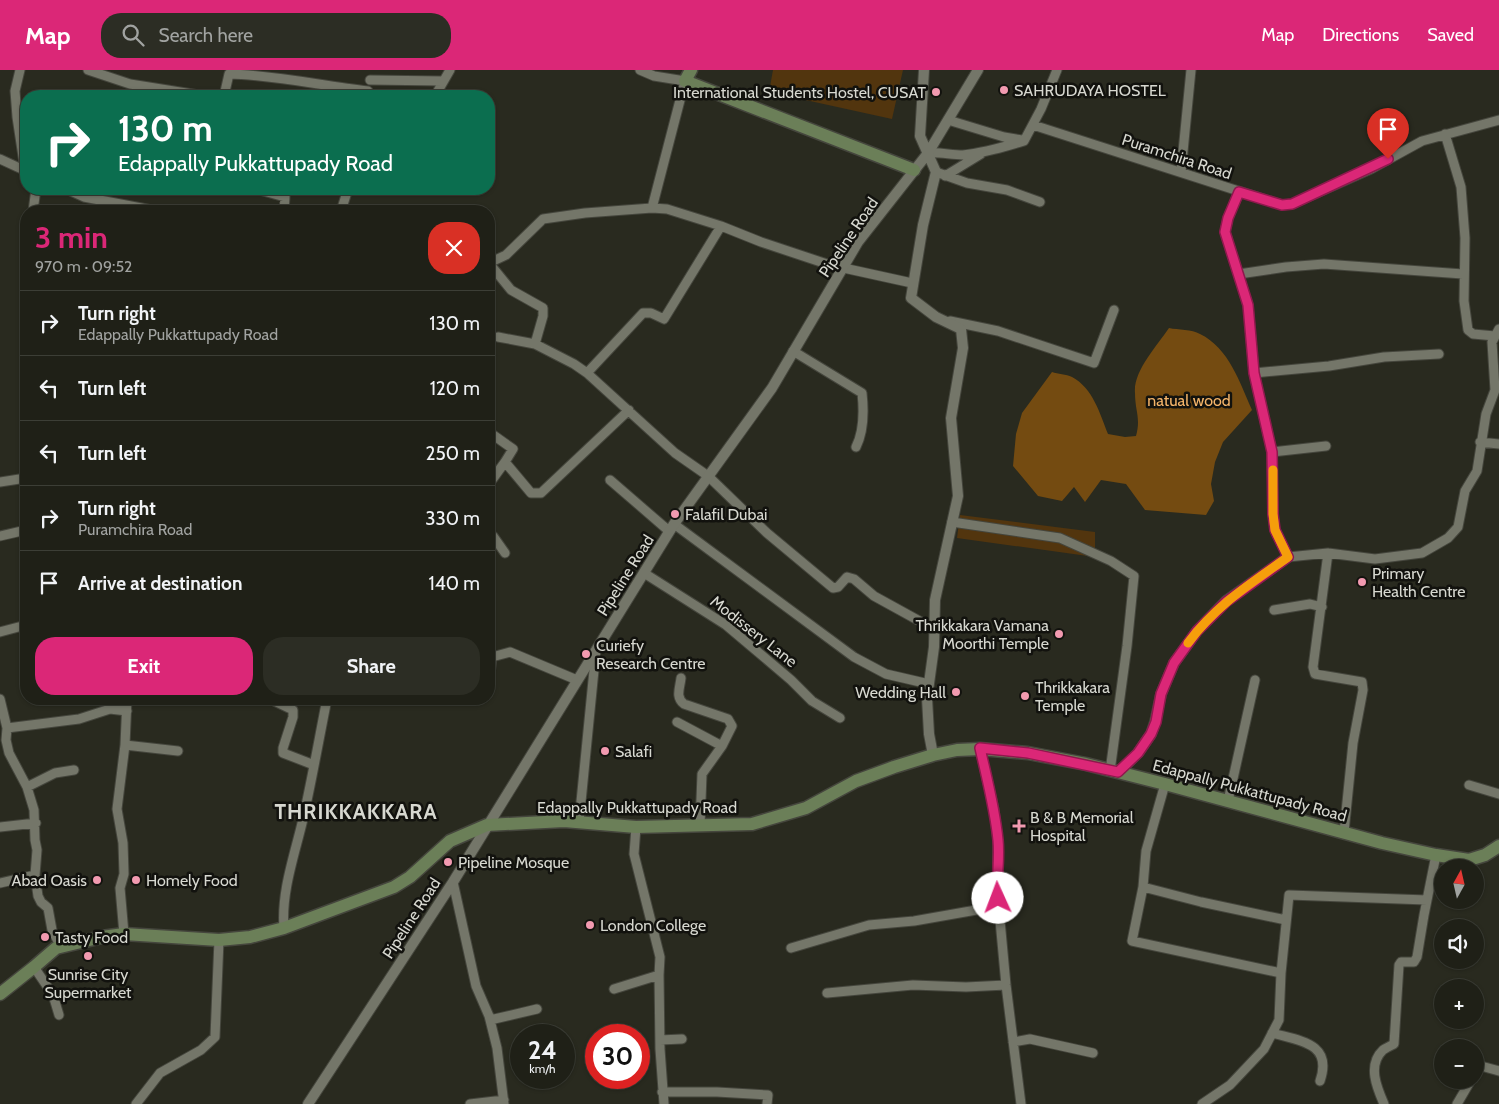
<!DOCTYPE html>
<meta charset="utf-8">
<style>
body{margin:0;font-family:Cabin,sans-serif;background:#2c2d24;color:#f1f3f6;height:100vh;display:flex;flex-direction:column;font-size:19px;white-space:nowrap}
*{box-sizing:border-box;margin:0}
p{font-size:16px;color:#a1a3a1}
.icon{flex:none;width:28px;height:28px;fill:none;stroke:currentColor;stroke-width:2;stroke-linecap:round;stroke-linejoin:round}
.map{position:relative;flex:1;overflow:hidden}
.panel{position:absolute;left:20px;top:135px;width:475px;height:500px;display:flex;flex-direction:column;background:#1f2017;border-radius:20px;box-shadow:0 1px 4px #0004,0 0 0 1px #3c3e36}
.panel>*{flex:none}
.guide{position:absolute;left:20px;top:20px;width:475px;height:105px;border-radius:20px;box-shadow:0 1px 4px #0004,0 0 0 1px #3c3e36;background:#0b6e4f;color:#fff;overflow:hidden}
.needle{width:32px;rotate:8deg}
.controls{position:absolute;left:1434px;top:789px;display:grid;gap:10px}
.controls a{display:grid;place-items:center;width:50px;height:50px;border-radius:50%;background:#1f2017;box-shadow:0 1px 4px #0004,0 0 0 1px #3c3e36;font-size:25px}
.speed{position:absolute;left:510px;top:954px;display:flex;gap:10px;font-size:25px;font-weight:700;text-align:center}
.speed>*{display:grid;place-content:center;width:65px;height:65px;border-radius:50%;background:#1f2017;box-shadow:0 1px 4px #0004,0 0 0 1px #3c3e36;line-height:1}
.speed small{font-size:12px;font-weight:400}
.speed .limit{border:8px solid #d22;background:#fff;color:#111}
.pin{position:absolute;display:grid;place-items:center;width:42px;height:42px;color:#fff;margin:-51px -21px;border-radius:50% 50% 50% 0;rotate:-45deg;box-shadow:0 0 5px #0007}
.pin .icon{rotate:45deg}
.me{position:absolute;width:55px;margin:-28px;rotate:358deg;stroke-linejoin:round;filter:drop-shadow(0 0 4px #0008)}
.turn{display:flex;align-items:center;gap:18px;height:105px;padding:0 15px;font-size:22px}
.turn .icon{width:65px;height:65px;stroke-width:2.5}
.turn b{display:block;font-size:35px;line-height:42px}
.round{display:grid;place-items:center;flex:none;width:52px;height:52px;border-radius:20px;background:#2c2d24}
.headline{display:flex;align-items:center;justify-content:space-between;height:85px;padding:0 15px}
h1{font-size:30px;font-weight:700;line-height:38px;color:#db2777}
.cta{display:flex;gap:10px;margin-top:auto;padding:10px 15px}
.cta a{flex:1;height:58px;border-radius:20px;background:#db2777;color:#fff;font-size:20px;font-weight:700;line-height:58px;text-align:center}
.cta a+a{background:#2c2d24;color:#f1f3f6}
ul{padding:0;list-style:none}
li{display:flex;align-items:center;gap:15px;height:65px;padding:0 15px;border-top:1px solid #3c3e36}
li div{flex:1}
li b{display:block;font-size:19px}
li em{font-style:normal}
header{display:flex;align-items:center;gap:30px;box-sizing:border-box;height:70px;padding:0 25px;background:#db2777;color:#fff}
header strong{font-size:24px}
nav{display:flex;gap:28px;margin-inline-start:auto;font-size:18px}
.search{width:350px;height:45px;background:#2c2d24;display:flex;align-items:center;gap:12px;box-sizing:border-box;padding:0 18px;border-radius:20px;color:#a1a3a1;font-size:19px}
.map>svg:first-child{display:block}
.green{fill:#52350e}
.forest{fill:#744b11}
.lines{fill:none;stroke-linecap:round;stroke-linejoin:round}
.minor-casing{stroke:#45463d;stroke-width:11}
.tertiary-casing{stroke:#45463d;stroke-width:12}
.secondary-casing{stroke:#45463d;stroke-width:15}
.minor{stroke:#747669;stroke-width:9}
.tertiary{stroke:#747669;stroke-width:10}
.secondary{stroke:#6b7f58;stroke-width:12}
.route-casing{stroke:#8e194d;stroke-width:12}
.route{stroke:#db2777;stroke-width:9}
.slow{stroke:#f59e0b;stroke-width:9}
.poi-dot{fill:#f29ab0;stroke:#12120e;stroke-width:2}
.labels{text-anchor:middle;stroke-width:5;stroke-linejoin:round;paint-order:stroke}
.poi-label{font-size:16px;fill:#d7d8d0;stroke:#12120e;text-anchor:start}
.street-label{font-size:16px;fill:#d7d8d0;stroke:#12120e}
.park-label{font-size:16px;fill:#f5b56a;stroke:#12120e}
.district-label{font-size:21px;font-weight:bold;letter-spacing:1px;fill:#d7d8d0;stroke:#12120e}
</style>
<header>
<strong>Map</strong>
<div class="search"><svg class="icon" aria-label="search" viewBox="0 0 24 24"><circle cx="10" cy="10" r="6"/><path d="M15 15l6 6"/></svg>Search here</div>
<nav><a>Map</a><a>Directions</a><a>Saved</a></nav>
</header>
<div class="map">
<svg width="1499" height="1034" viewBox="0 0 1499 1034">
<rect width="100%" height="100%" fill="#292a1f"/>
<path class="green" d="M773 0H903L892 49 769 22Z
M960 445 1095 462V487L957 468Z"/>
<path class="forest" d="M1169 258C1178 260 1192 259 1200 264 1229 278 1240 313 1252 340L1223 372 1215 392 1211 414 1214 431 1206 445 1145 440 1126 414 1101 410 1085 432 1074 417 1062 431 1038 426 1013 396 1016 364 1022 343 1052 302C1058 304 1066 304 1072 307 1093 318 1100 344 1108 364L1125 367 1136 366C1141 348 1135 341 1135 323 1133 301 1157 276 1169 258Z"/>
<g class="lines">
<defs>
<path id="minor" d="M20 0 15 21 17 47 25 100
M88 0 130 14 205 26
M640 0 654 6 685 11 652 138
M370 10 443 11
M224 26 229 4C276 5 322 16 368 21
M435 26 450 0
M948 50 1004 67 1022 70
M1033 55 1282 135 1292 134 1371 99 1422 71 1499 50
M1445 64 1461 117 1465 168 1464 231 1468 260 1473 264 1495 266
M928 83C940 82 951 85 963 85 984 83 1004 77 1024 71L1041 39 1057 0
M0 89 26 101
M936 102 967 113 1007 120 1040 132
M1181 102 1191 0
M945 106 981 84
M66 119 84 127 157 141
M256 119 285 127 284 141
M1239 122 1228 148 1225 162 1248 235 1254 303 1272 382 1273 443 1275 460 1288 487 1328 483 1375 489 1422 483 1448 468 1458 457 1465 421 1477 401 1486 344 1495 320 1492 272 1499 259
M33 141 36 119
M341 141 348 119
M489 193 506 185 543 149 585 143 652 138 667 139 721 156 761 172 830 195 912 213
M489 193 511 220 543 238V246L535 274
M1239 204 1286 197 1324 194 1463 204
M950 251 998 261 1094 293 1114 240
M498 267 535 274 574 294 587 303 675 383 708 406 767 463 833 518 838 517 847 507 854 509 874 526 934 559
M793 281 862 323C864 341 864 361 856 377
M587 303 643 243H651L664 249 721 156
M1254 303 1329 296 1384 287 1439 284
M489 362 513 379 505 392
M1480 372 1499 374
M1272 382 1326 376
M610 410 669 461
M0 412 26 408
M489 414 505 392 531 423H541L629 340
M952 452 1060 468 1111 491 1134 506 1127 576 1110 701
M674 454 854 587 886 604 929 614
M0 466 26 460
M489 466H493L505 483
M1328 483 1313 597 1315 604 1362 612 1363 620 1353 673 1344 762
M644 503 726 555 791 610 812 631 840 648
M1274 540 1310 534 1322 537
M0 562 26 555
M489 586 492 587 510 582 577 610
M681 608C680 618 675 627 684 634L728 649 732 656 722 676
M489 613 492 587
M0 629 7 658 6 670 9 683 27 717 34 740 35 770 37 780 35 805 38 826 41 832 48 838 52 860 61 877
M270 629 293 640V647L283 678V683L314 695
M677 652 722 676 702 704 700 756
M7 658 79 649 110 639 127 641
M125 675 178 681
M980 679 994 739 998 771 997 818 1006 915 1021 1034
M1165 714 1146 781 1143 817 1201 832 1286 850
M1469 715 1499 724
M27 717 55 703 74 700
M1228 731 1255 610
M579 752 596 580
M0 757 36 753
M636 757 634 784 660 887 659 905 660 979 664 1034
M453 812 476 916 489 946 497 978 504 1034
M0 813 35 805
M1143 817 1132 871 1281 903 1289 825 1427 830
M284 858C281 821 295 784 303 749 312 709 319 669 327 629
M124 864 120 818 124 804 123 773 117 739 125 675 127 629
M791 878 869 855 914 851 999 836
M34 897 53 925 59 945
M614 919 659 905
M827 923 913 915 966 917 1006 915
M490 950 537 939
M1272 963C1300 971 1333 973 1320 1011
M660 970 682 969
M1013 972 1030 969 1093 983
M1475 1004 1481 996 1499 1001
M662 1022H717L768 1025 767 1034
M136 1034 160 1003 201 980 215 967 219 870
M470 1034 504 1030
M1202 1034 1230 1015 1264 979 1279 950 1281 903
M1384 1034C1377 1018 1367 995 1383 980 1386 978 1390 976 1394 974L1399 895 1401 892H1414L1417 887 1424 845 1436 785
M1457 1034 1471 1010"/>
<path id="tertiary" d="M924 0 920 66 936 102 923 155 911 228 936 247 961 259 963 278 951 348 958 426 935 530 934 577 927 628 929 664 933 685
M1118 703 1138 683 1151 664 1155 652 1161 624 1174 593 1197 561 1226 531 1288 487
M308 1034 453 812 674 454 772 318 858 172 928 83 978 0"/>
<path id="secondary" d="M691 0 685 11 914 100
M0 924 34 897 56 878 102 867 124 864 219 870 250 867 284 858 394 817 410 807 450 771 487 755 564 751 636 757 752 754 806 738 856 711 894 697 933 685 957 680 980 679 1028 683 1086 694 1165 714 1382 773 1436 785 1469 790 1485 785 1499 776"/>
</defs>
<use href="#minor" class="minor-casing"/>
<use href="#tertiary" class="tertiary-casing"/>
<use href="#secondary" class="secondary-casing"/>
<use href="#minor" class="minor"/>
<use href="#tertiary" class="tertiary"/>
<use href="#secondary" class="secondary"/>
</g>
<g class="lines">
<defs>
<path id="route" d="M998 828C996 808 1000 789 998 770 995 739 987 709 980 678L1028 683 1118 702 1138 683 1151 664 1156 652 1161 624 1174 593 1197 561 1226 532 1288 487 1275 460 1273 444 1272 382 1254 303 1248 235 1225 162 1228 148 1239 122 1282 135 1292 134 1388 89"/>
</defs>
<use href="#route" class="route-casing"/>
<use href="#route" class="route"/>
<path class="slow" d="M1188 573C1216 535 1250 514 1288 487L1275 460 1273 444V400"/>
</g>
<g class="poi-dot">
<circle cx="1004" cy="20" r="5"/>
<circle cx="936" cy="22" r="5"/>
<circle cx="675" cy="444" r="5"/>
<circle cx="1362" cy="512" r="5"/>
<circle cx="1059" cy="564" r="5"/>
<circle cx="586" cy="584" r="5"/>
<circle cx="956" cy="622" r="5"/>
<circle cx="1025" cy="626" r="5"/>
<circle cx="605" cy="681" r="5"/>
<path d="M1016.5 748.5h5v5h5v5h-5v5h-5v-5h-5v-5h5z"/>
<circle cx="448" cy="792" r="5"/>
<circle cx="97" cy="810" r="5"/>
<circle cx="136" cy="810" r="5"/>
<circle cx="590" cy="855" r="5"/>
<circle cx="45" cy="867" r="5"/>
<circle cx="88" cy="886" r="5"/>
</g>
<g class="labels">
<g class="poi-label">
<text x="1014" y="26">SAHRUDAYA HOSTEL</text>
<text x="926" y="28" text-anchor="end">International Students Hostel, CUSAT</text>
<text x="685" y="450">Falafil Dubai</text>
<text x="1372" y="509">Primary<tspan x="1372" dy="18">Health Centre</tspan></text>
<text x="1049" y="561" text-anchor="end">Thrikkakara Vamana<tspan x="1049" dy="18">Moorthi Temple</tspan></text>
<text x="596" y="581">Curiefy<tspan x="596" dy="18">Research Centre</tspan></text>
<text x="1035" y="623">Thrikkakara<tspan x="1035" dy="18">Temple</tspan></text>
<text x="946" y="628" text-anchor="end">Wedding Hall</text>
<text x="615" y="687">Salafi</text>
<text x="1030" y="753">B &amp; B Memorial<tspan x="1030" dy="18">Hospital</tspan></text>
<text x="458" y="798">Pipeline Mosque</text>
<text x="87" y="816" text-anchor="end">Abad Oasis</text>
<text x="146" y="816">Homely Food</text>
<text x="600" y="861">London College</text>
<text x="55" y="873">Tasty Food</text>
<text x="88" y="910" text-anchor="middle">Sunrise City<tspan x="88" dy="18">Supermarket</tspan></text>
</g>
<g class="street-label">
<text transform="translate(1177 86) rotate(18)" y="6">Puramchira Road</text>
<text transform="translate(848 167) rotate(-56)" y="6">Pipeline Road</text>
<text transform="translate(625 505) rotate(-58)" y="6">Pipeline Road</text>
<text transform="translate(754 561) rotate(38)" y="6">Modissery Lane</text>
<text transform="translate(1250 720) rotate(15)" y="6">Edappally Pukkattupady Road</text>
<text x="637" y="743">Edappally Pukkattupady Road</text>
<text transform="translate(411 848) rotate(-57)" y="6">Pipeline Road</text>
</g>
<g class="park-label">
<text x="1189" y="336">natual wood</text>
</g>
<g class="district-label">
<text x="356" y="749">THRIKKAKKARA</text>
</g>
</g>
</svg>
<div class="controls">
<a><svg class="needle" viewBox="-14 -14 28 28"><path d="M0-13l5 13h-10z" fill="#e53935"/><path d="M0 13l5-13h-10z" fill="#a1a3a1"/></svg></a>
<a><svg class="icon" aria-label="sound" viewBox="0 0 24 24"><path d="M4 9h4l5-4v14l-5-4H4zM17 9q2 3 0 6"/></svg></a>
<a>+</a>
<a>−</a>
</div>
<div class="speed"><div>24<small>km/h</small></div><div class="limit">30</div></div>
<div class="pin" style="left:1388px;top:89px;background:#d93025"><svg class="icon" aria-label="arrive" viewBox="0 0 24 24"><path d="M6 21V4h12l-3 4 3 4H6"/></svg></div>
<svg class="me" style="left:998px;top:828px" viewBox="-20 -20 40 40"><circle r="19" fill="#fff"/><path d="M0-13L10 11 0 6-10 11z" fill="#db2777"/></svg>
<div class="guide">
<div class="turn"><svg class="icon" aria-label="right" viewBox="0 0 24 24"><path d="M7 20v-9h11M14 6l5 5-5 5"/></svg><div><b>130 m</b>Edappally Pukkattupady Road</div></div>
</div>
<section class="panel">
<div class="headline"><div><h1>3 min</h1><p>970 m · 09:52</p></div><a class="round" style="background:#d93025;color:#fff"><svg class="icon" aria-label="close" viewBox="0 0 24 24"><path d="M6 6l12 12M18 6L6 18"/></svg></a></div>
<ul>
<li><svg class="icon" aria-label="right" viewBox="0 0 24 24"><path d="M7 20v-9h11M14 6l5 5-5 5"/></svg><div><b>Turn right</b><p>Edappally Pukkattupady Road</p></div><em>130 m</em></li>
<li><svg class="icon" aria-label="left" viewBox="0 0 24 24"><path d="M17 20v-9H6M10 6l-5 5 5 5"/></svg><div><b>Turn left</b></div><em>120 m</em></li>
<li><svg class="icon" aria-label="left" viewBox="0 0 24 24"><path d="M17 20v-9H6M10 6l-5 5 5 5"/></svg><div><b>Turn left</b></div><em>250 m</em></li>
<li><svg class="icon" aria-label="right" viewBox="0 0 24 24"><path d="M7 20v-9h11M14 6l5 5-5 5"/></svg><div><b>Turn right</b><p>Puramchira Road</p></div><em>330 m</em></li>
<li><svg class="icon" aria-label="arrive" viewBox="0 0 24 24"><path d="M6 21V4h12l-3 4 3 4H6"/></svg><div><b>Arrive at destination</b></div><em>140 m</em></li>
</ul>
<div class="cta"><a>Exit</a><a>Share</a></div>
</section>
</div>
